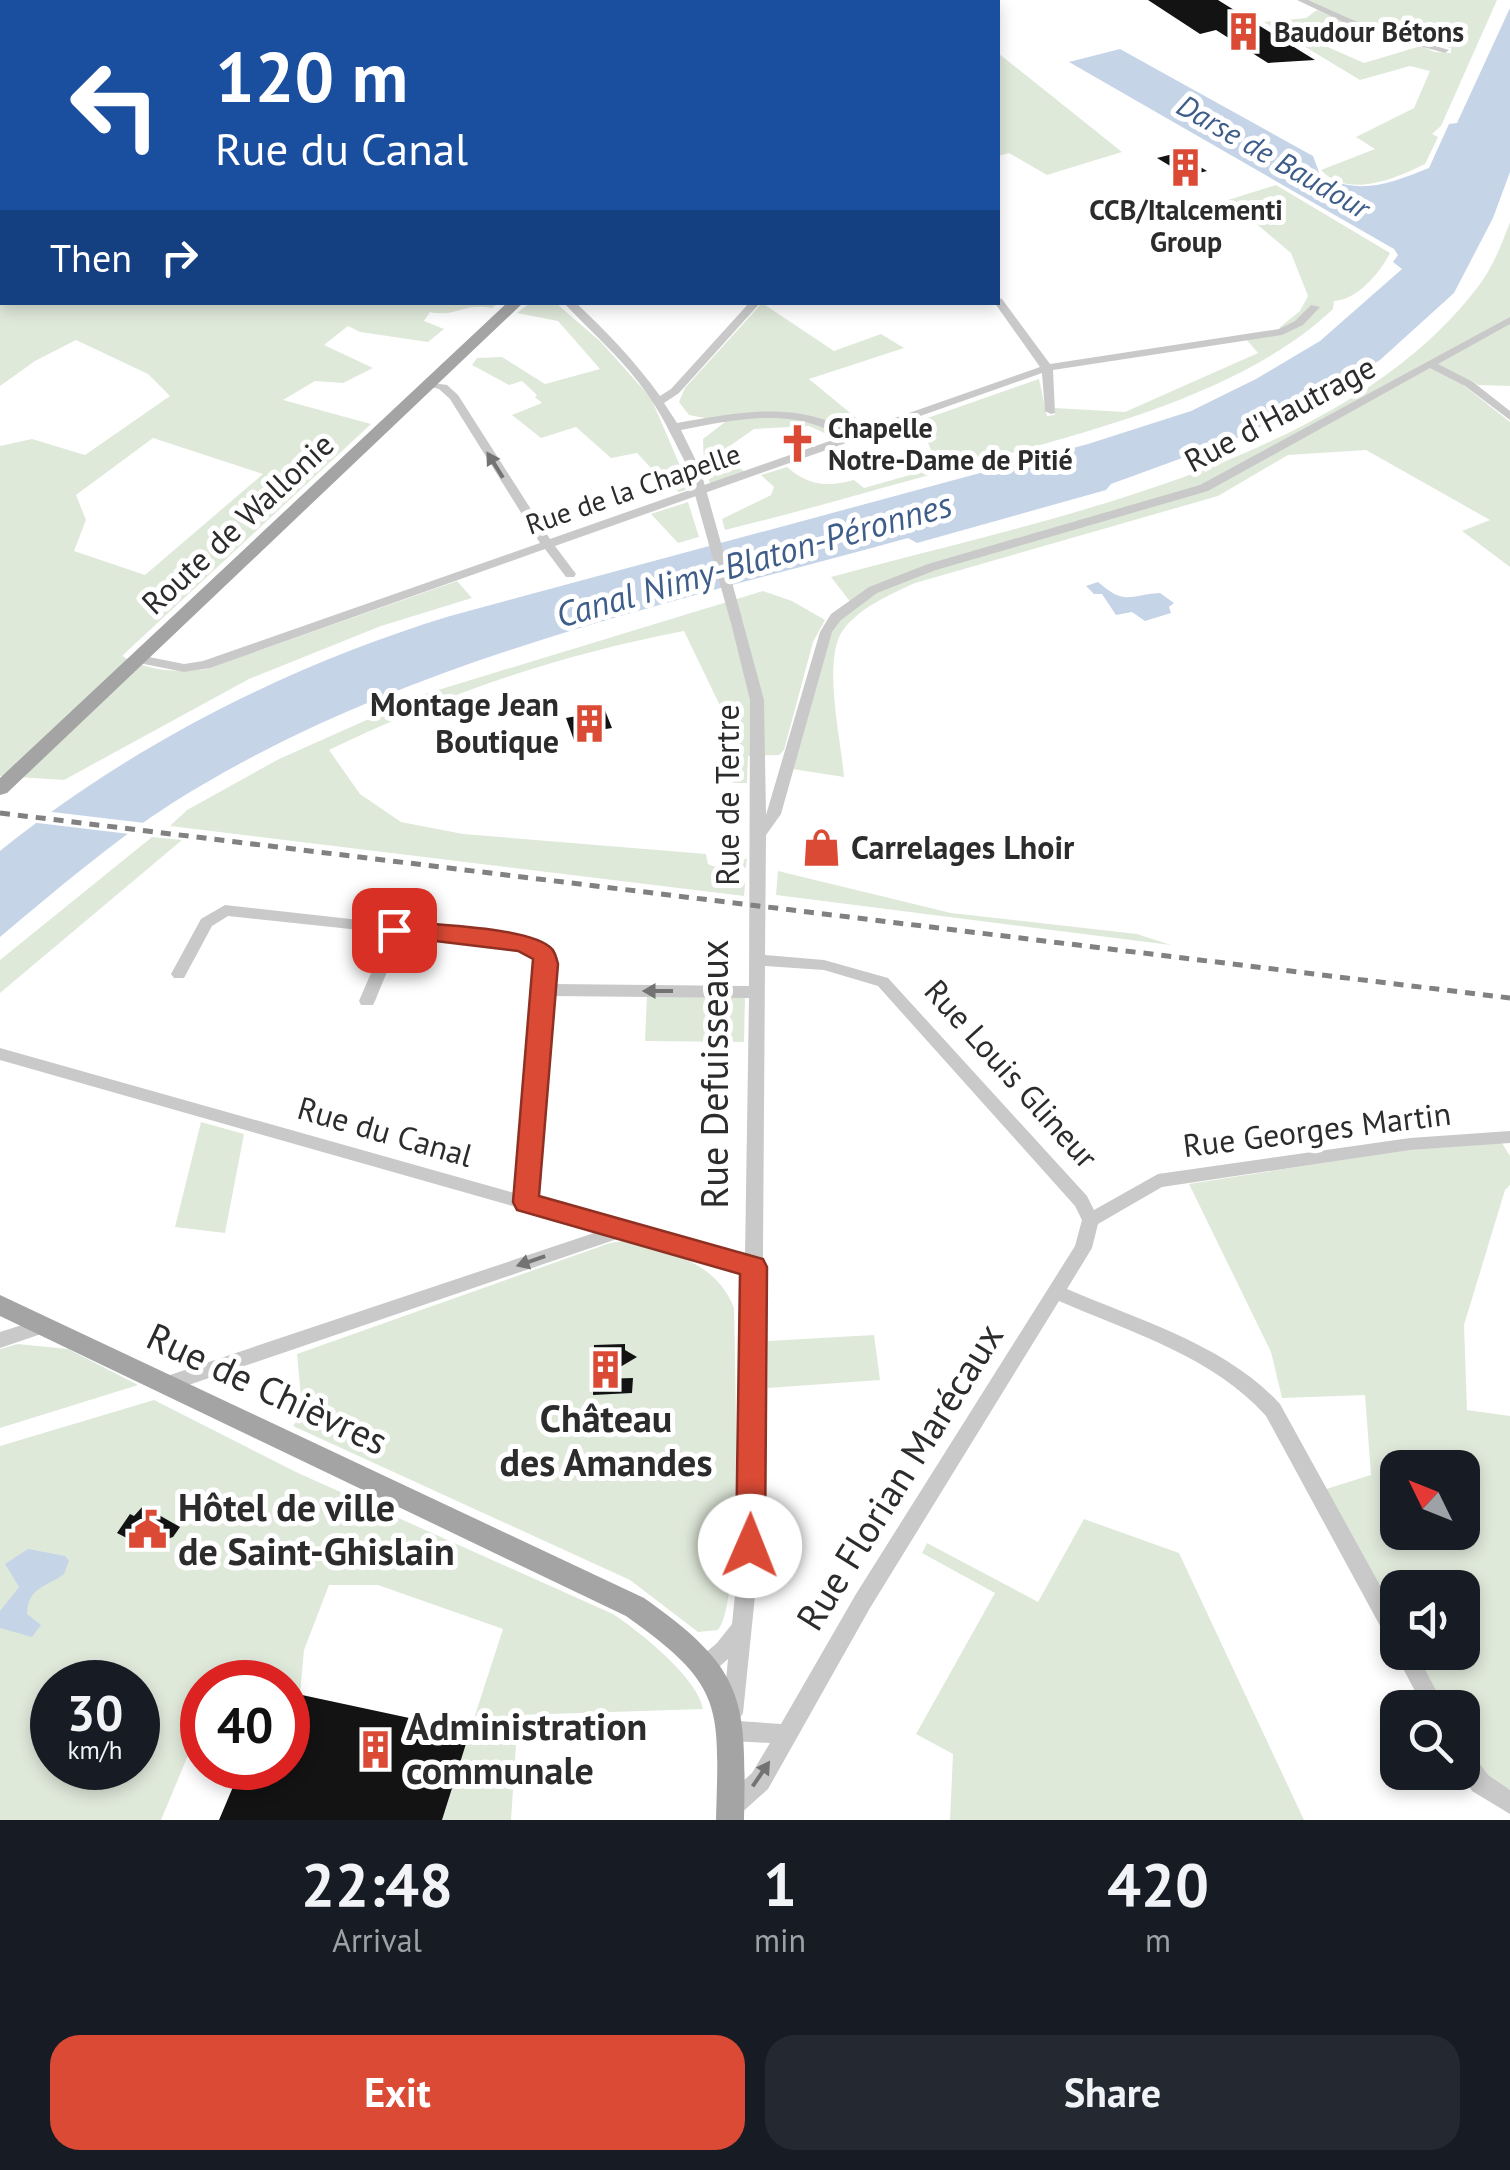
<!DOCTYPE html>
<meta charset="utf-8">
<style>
body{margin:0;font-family:"PT Sans",sans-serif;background:#242831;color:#f1f3f6;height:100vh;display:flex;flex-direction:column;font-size:38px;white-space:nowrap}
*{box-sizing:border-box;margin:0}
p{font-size:32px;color:#9ea1a6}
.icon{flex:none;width:55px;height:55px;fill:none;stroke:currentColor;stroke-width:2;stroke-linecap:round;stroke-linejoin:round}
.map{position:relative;height:1820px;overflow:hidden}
.side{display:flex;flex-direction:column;background:#171b24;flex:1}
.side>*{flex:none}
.banner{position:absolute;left:0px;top:0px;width:1000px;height:305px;box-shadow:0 5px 15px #0003;background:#1a4fa0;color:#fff;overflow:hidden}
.needle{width:65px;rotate:313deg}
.buttons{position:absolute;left:1380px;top:1450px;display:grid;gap:20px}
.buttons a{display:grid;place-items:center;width:100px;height:100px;border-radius:20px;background:#171b24;box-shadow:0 5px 15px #0003;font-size:50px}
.speed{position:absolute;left:30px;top:1660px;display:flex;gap:20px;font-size:50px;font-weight:700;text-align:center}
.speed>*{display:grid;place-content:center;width:130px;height:130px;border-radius:50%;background:#171b24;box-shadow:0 5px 15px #0003;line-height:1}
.speed small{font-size:25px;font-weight:400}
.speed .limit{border:15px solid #d22;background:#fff;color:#111}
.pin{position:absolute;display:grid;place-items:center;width:85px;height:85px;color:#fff;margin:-42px;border-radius:20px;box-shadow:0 5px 15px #0006}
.me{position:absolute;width:110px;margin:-55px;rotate:1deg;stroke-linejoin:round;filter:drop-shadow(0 0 8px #0008)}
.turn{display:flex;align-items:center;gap:35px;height:210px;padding:0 50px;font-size:45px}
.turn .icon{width:130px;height:130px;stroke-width:2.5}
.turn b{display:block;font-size:70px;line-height:85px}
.then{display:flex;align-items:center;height:95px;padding:0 50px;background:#0003;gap:20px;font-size:38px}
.eta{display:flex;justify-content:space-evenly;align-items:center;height:170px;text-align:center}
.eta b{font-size:60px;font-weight:700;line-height:70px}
.cta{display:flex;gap:20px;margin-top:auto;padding:20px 50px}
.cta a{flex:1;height:115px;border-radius:30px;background:#db4a35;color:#fff;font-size:40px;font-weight:700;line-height:115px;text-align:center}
.cta a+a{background:#242831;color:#f1f3f6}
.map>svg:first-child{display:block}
.green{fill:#dfe9da;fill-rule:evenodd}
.water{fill:#c6d4e8}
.pier{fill:#fff}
.building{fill:#131313}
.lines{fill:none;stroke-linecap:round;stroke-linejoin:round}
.minor{fill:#c9c9c9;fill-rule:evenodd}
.major{fill:#a4a4a4;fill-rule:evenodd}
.rail{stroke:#818181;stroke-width:5;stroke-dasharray:10 8;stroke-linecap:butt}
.minor-bridge{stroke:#c9c9c9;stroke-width:12}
.oneway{fill:#737373}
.route{fill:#db4a35;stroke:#8e3022;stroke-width:2.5}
.labels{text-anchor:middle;stroke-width:10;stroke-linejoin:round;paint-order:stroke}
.far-poi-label{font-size:28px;font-weight:bold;fill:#2c2c2c;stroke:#fff;text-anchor:start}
.far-street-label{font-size:28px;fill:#2c2c2c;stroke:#fff}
.far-water-label{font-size:30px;font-style:italic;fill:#3f5d89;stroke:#fff}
.street-label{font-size:32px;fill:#2c2c2c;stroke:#fff}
.poi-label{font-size:32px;font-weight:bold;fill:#2c2c2c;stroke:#fff;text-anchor:end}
.water-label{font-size:35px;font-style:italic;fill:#3f5d89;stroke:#fff}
.near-street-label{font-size:38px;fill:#2c2c2c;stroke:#fff}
.near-poi-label{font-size:38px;font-weight:bold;fill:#2c2c2c;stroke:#fff;text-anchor:start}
</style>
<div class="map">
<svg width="1510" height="1820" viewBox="0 0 1510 1820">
<rect width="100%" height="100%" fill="#fff"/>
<path class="green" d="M1305 0H1497L1441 126 1432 134 1438 137 1425 164C1395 179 1347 199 1321 170L1375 149 1356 137 1414 108 1430 71 1410 66 1360 80 1264 22 1306 18 1317 10 1357 27 1321 44 1364 63 1421 46 1435 52 1451 53V48L1370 28Z
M998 53 1122 152 1047 175 1009 153 998 156Z
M1276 185 1390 253C1380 273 1357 300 1334 301L1333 309C1241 397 1075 435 955 468 878 489 802 511 725 530L722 519 771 495 774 487 761 475 787 467C809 486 826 487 854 480L864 488 938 467 919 421 1039 379 1047 416 1055 415V408L1125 412 1258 353 1246 339 1282 332 1279 328 1300 311 1308 296 1291 253 1228 200Z
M1510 222V386L1478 385 1472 381 1462 384 1510 422V567L1462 531 1490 520 1366 450 1288 455 1218 496 915 583C891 594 859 608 843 630 822 660 841 739 844 777L792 769 827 639 852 604 831 577C1038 520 1345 466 1480 284 1494 265 1502 243 1510 222Z
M0 225 2 302 498 303 492 308C463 302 456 318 430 312L424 321 444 329 428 342 360 332 348 326 324 345 373 368 343 383 315 381 283 400 371 424 122 656C149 671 176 673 206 669L457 581 472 598 381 626 249 679 64 780 0 776V446L32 439 85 455 170 396 148 374 76 340 35 361 0 386ZM153 438 263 474 145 575 74 551 86 520 76 495Z
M530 303 558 305 601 342 651 398 690 489 679 492 664 482 637 453 611 458 576 427 541 438 512 415 542 403 535 397 537 395 522 381 509 385 472 365 477 358 502 357 545 384 600 369 558 321 517 313Z
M762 303 834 351 881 334 904 348 809 379 866 426 831 436 809 426 754 429 724 450 723 456 749 475 712 488 704 468 703 439 725 422 689 415 679 402 685 388Z
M688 502 699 537 678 543 651 514Z
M763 591 792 601 825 620 813 642 784 750 779 755 748 756 747 783H734L722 773 724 714 684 631C558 655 445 694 329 750L360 794 401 822 463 834 706 854 708 864C724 872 732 867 747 858L746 867 736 874 745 884 744 896 170 826 187 810 279 759 425 694Z
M152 837 182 840 0 993V960Z
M778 871 951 913 1137 934 1171 945 776 895Z
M647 994 745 995 744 1042 645 1041Z
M201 1122 244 1134 225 1233 175 1227Z
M1502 1143 1510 1156V1185L1505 1190 1464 1325 1467 1410 1510 1416V1795C1468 1762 1463 1763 1462 1708L1441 1707 1411 1653 1462 1652V1588H1398L1397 1627 1323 1490 1371 1475 1365 1395 1282 1398 1271 1352 1189 1184 1407 1150ZM1398 1468H1462V1532H1398Z
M630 1240C673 1254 716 1262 734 1308 735 1360 743 1601 718 1630L698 1632 630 1580 293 1426 306 1408 296 1403 301 1397 297 1354 610 1243Z
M874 1335 880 1380 768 1388V1341Z
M18 1344 68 1349 138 1385 0 1428V1349Z
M154 1400 298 1473 613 1614C639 1631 698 1678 703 1709L518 1715 511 1820H441L503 1629 378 1585H329L304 1650 300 1694 288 1691V1682H202V1722L161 1820H0V1446ZM52 1682H138V1768H52Z
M1084 1519 1179 1553 1304 1820H950L953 1754 916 1734 995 1593 922 1553 927 1543 1038 1602Z"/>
<path class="water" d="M1510 8V172L1493 218 1454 293 1380 360 1314 401 1237 438 1111 484 1106 490 917 543 908 538C657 607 397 662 174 802 113 841 55 891 0 937V851C130 746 289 665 450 616L1088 444 1191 411 1256 379 1320 341 1402 269 1393 262 1398 255 1394 249 1069 62 1120 49 1313 156 1320 175C1360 196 1389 184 1429 168L1449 124 1457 123Z
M1098 582C1126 606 1128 595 1160 593L1174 603 1169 607 1171 613 1145 621 1132 612 1116 615 1102 594H1094L1086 586Z
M28 1549 65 1556 69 1561 64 1574C45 1588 28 1587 27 1614L41 1625 32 1637 0 1628V1611L19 1587 5 1564Z"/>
<path class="pier" d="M44 811 153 824 138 835 29 822Z"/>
<path class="building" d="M1148 0H1218L1315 60 1268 63 1216 30 1200 34Z
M1177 153 1207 171 1187 176 1157 158Z
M602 703 612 728 593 731 596 739 575 743 566 718 577 716 575 708Z
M625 1344V1350L637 1357 600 1379 633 1378 632 1393 593 1395 594 1345Z
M143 1506 180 1527 173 1537 161 1541 152 1551 117 1533 130 1514 134 1516Z
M288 1692 470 1731 442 1820H219L241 1768H288Z"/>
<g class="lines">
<path class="minor" d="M62 0H70L69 2H61Z
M176 0H186L183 2H174Z
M257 0H267L264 2H255Z
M396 0H406L404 2H395Z
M752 0H761L762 2H754Z
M1297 0H1308L1364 25 1449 50 1445 53 1358 29Z
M2 160V166L0 167V161Z
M998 298 1002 299 1050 364 1279 329 1295 321 1311 305 1320 307 1303 325 1282 335 1053 370 1055 413 1051 414 1045 411 1042 373 858 438 857 441 849 442 555 546 576 574 574 577H566L545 549 210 668 184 672 134 662 132 659 139 655 184 664 203 661 540 543 450 399 439 389 426 386V382L447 385 458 395 550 539 841 437C793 406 734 420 681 430L700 469 698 471H690C676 446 665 419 648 395 624 360 592 333 563 302H575C606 331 635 361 660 396L671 389 750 302H761L679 393 664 403 677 423C736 413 798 399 852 433L1040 367 994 302H998Z
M1510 317V324L1438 364 1473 382 1510 411V420L1465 386 1430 368 1208 491 936 570 877 593 841 620 832 632 781 814 766 835 765 955 824 960 888 978 1087 1196 1094 1210 1158 1174 1410 1138 1510 1131V1143L1410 1150 1162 1187 1098 1224 1092 1248 1067 1289C1139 1320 1226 1345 1280 1404L1398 1618V1652H1416L1445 1708H1424L1398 1659 1395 1652 1397 1648 1391 1646 1266 1416C1214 1357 1130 1332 1059 1301L870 1608 768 1789 738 1816 730 1819 722 1816 719 1808 722 1800 752 1773 770 1743 731 1741 724 1738 720 1731 724 1724 729 1722 726 1720 723 1713 728 1659 710 1675 703 1678 696 1675 693 1668 696 1661 717 1643 732 1624 741 1537 745 1272 623 1237 168 1392 161 1390 159 1384 161 1378 600 1231 0 1060V1048L518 1194 538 964 534 954 519 948 402 935 375 1001 373 1005H361L359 1001 388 933 228 916 212 926 184 978H174L171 974 201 919 225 905 521 938 545 946 554 964 552 984 749 986 750 700 730 619 731 616 736 615 742 619 764 700 766 815 820 632 831 614 869 587 928 564 1200 485ZM765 966 824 970 878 986 1075 1206 1082 1220 1075 1246 856 1594 781 1724 738 1721 743 1713 761 1537ZM551 996 749 998 745 1257 535 1198Z
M44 1318 50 1321 53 1326 50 1331 0 1348V1332Z
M1462 1748 1470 1751 1488 1775 1510 1790V1814L1472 1791 1460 1772H1462Z"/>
<path class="major" d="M508 302H524L7 793 0 795V778Z
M0 1295 644 1598C748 1671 746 1701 744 1820H716C719 1706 725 1686 626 1616L0 1316Z"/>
<path class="rail" d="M0 813 1510 998"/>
<path class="minor-bridge" d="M694 469 736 619"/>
</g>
<defs><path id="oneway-solid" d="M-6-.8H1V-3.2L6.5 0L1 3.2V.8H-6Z" transform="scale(2.5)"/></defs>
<g class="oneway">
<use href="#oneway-solid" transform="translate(495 465) rotate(-122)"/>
<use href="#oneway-solid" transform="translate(658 991) rotate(-180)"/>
<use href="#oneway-solid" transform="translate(531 1261) rotate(161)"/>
<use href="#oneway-solid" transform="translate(761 1774) rotate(-56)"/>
</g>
<path class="route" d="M394 921C427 925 531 926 552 949 555 952 557 960 558 964L539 1196 763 1259 767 1267 765 1546 761 1556 750 1560 740 1556 736 1546 740 1274 517 1210 513 1202 533 959 518 951 386 935 382 930Z"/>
<defs>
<symbol id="building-bare" viewBox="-9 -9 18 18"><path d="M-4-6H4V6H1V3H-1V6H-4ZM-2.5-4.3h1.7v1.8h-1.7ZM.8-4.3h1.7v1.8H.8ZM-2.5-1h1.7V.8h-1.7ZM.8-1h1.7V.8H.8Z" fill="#db4a35" stroke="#fff" stroke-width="2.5" paint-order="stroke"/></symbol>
<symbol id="church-bare" viewBox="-9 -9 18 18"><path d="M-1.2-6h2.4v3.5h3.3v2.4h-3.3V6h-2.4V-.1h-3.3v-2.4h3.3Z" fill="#db4a35" stroke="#fff" stroke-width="2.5" paint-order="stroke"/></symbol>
<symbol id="shop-bare" viewBox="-9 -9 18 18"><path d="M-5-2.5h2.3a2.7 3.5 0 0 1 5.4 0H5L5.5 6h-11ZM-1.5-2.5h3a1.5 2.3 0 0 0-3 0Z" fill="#db4a35" stroke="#fff" stroke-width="2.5" paint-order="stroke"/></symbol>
<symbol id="civic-bare" viewBox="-9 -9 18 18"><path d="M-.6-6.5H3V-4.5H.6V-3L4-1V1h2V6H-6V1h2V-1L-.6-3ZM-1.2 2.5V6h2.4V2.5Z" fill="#db4a35" stroke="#fff" stroke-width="2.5" paint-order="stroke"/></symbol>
</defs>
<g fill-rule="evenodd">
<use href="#building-bare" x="1216" y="4" width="55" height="55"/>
<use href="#building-bare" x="1158" y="140" width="55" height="55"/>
<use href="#church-bare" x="770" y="416" width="55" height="55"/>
<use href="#building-bare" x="562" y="696" width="55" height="55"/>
<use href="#shop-bare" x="794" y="820" width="55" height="55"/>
<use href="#building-bare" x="578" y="1342" width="55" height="55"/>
<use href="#civic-bare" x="120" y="1502" width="55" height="55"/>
<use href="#building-bare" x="348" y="1722" width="55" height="55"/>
</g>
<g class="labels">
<g class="far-poi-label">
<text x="1274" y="42">Baudour Bétons</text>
<text x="1186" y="220" text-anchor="middle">CCB/Italcementi<tspan x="1186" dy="32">Group</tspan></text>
<text x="828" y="438">Chapelle<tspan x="828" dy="32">Notre-Dame de Pitié</tspan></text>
</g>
<g class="far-street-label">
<text transform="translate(633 489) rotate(-19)" y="10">Rue de la Chapelle</text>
</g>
<g class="far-water-label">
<text transform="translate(1273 157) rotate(30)" y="10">Darse de Baudour</text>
</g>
<g class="street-label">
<text transform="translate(1280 414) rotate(-28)" y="11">Rue d'Hautrage</text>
<text transform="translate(238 524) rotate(-43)" y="11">Route de Wallonie</text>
<text transform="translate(728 795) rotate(-90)" y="11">Rue de Tertre</text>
<text transform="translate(1011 1074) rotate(48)" y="11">Rue Louis Glineur</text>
<text transform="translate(1317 1130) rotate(-7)" y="11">Rue Georges Martin</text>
<text transform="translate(385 1132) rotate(16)" y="11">Rue du Canal</text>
</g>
<g class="poi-label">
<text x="559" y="716">Montage Jean<tspan x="559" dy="37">Boutique</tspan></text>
<text x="851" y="859" text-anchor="start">Carrelages Lhoir</text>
</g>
<g class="water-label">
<text transform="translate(754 560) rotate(-16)" y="12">Canal Nimy-Blaton-Péronnes</text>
</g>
<g class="near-street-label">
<text transform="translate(715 1074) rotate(-90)" y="13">Rue Defuisseaux</text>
<text transform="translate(267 1389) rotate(25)" y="13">Rue de Chièvres</text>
<text transform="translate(900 1477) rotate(-58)" y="13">Rue Florian Marécaux</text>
</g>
<g class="near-poi-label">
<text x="606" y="1432" text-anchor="middle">Château<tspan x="606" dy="44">des Amandes</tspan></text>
<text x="178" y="1521">Hôtel de ville<tspan x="178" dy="44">de Saint-Ghislain</tspan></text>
<text x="406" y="1740">Administration<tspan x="406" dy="44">communale</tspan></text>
</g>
</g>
</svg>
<div class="buttons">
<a><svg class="needle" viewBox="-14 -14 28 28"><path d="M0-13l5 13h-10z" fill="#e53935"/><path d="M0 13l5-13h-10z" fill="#9ea1a6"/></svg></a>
<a><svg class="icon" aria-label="sound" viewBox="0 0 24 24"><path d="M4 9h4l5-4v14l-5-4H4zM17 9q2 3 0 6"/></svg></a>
<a><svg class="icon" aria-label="search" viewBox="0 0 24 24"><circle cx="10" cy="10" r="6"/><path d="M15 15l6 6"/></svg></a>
</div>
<div class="speed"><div>30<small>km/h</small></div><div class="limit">40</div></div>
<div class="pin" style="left:394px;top:930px;background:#d93025"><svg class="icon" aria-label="arrive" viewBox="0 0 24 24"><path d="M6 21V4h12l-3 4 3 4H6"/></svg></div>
<svg class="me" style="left:750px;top:1546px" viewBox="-20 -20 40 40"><circle r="19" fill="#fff"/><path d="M0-13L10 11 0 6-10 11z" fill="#db4a35"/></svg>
<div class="banner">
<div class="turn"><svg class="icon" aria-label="left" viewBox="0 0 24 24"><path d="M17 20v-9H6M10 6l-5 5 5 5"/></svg><div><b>120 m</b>Rue du Canal</div></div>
<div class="then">Then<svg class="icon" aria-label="right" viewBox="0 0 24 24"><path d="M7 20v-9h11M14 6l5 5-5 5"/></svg></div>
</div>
</div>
<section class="side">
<div class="eta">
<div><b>22:48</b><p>Arrival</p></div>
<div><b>1</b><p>min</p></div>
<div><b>420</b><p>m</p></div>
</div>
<div class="cta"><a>Exit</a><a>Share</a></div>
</section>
